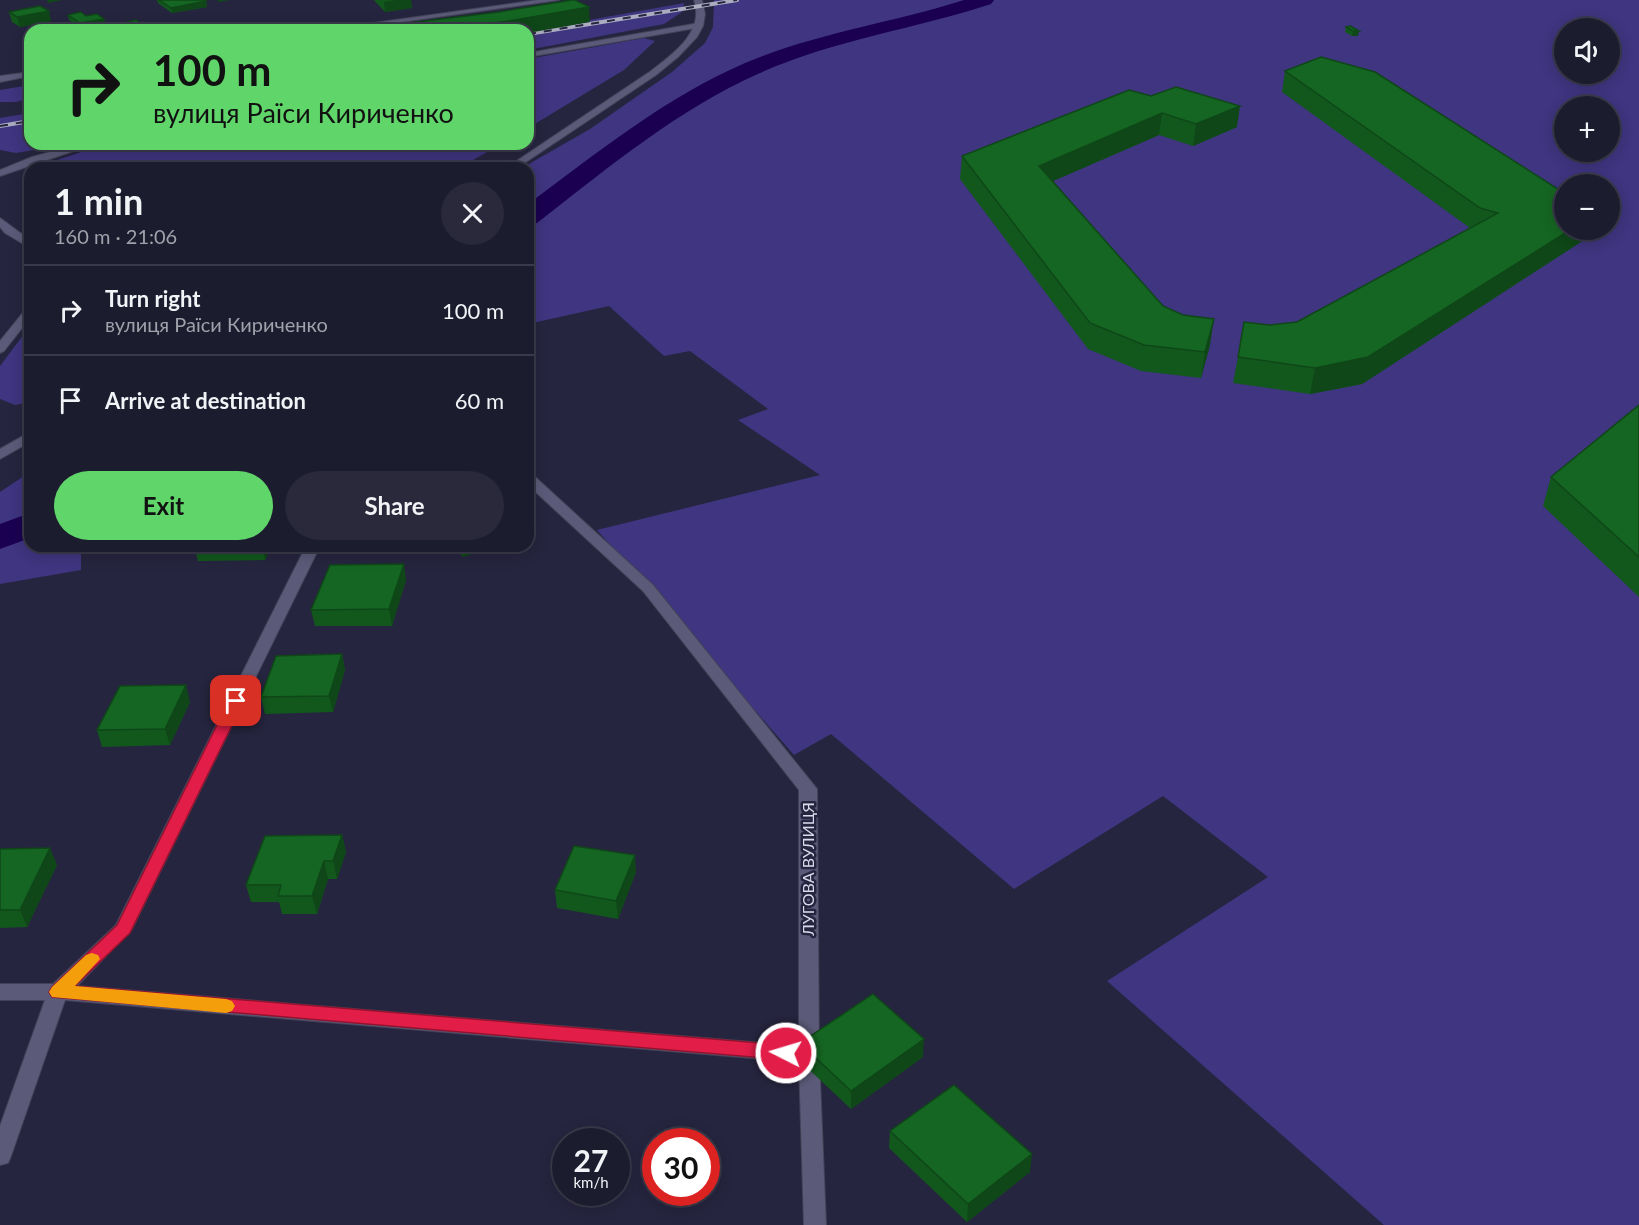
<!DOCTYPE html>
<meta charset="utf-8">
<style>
body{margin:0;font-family:Lato,sans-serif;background:#29293b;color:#f1f3f6;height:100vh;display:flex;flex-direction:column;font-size:22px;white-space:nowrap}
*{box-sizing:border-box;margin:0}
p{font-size:20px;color:#a0a1aa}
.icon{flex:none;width:33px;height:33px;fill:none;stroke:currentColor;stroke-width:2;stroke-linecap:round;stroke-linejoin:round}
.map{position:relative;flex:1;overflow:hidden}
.side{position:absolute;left:24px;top:162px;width:510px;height:390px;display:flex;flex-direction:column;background:#1c1c2f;border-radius:18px;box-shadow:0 3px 15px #0003,0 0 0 2px #3a3a4b}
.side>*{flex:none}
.top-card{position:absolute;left:24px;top:24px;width:510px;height:126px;border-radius:18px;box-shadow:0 3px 15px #0003,0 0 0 2px #3a3a4b;background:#60d56a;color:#111;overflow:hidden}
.controls{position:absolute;left:1554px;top:18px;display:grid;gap:12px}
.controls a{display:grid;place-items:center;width:66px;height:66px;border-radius:50%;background:#1c1c2f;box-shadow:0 3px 15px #0003,0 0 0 2px #3a3a4b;font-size:30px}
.speed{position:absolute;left:552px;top:1128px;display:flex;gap:12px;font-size:30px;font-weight:700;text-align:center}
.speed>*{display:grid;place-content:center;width:78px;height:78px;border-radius:50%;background:#1c1c2f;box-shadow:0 3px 15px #0003,0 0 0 2px #3a3a4b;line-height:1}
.speed small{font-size:15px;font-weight:400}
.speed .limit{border:9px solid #d22;background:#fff;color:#111}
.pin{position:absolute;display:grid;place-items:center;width:51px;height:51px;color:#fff;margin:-26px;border-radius:12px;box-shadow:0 3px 9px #0006}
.me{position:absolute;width:66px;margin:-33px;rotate:275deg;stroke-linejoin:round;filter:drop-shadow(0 0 4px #0008)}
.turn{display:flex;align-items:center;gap:21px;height:126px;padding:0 30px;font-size:27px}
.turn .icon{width:78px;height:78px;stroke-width:2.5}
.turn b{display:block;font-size:42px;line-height:51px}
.round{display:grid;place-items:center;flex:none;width:63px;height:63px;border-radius:32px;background:#29293b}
.headline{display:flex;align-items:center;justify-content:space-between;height:102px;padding:0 30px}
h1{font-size:36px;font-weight:700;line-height:45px}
.action{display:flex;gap:12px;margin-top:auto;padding:12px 30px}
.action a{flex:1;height:69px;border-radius:36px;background:#60d56a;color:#111;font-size:24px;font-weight:700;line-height:69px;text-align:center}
.action a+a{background:#29293b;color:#f1f3f6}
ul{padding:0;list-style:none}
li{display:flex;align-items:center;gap:18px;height:90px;padding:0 30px;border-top:2px solid #3a3a4b}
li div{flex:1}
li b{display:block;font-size:22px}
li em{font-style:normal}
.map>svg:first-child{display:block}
.green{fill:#3f3580;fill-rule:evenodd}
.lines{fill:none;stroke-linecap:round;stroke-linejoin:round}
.canal{fill:#1b0051;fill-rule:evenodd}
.street-casing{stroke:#444258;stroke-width:2}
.secondary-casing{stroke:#444258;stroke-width:2}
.street{fill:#5b5b79;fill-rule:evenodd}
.secondary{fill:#5b5b79;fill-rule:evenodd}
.rail-casing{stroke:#acacc0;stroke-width:4}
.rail{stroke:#26253f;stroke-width:2;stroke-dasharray:8;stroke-linecap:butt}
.wall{fill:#12581d}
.shaded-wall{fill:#0f4718}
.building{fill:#156622;stroke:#0f4718;stroke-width:1.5}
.route{fill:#e11d48;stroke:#92132f;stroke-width:1.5}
.slow{fill:#f59e0b}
.labels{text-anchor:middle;stroke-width:5;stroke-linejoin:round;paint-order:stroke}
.street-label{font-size:16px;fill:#d9d9eb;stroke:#26253f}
</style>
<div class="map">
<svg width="1639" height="1225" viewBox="0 0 1639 1225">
<rect width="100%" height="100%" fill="#26253f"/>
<path class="green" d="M714 0H1639V1225H1384L1107 981 1268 877 1163 796 1014 889 831 734 794 755 597 530 820 475 738 420 768 409 690 351 664 356 609 306 528 324V168H522L590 129 672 72 705 43 713 27ZM1564 28H1610V74H1564ZM1564 106H1610V152H1564ZM1564 184H1610V230H1564Z
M684 3 682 12 664 24 528 50V31Z
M644 38 655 41 624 70 528 128V59Z
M30 85V98L16 102H0V90Z
M30 113V144H69L16 153 0 150V118Z
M106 144H501L459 168H42L54 161Z
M30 326V402L15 405 0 399V366Z
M30 472V546H86L81 550V570L0 584V492Z"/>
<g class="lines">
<path class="canal" d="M964 0H994L991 4C915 29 833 40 760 73 678 109 608 168 537 223L528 225V204C597 153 666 97 745 63 816 33 892 23 964 0Z
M30 513V538L0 549V524Z"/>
<defs>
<path id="street" d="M699 23H702V27L528 57V53Z
M79 144H94L0 176V170L32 157Z
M0 218 30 240V248L5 233 0 227Z
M30 308V318L4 351 0 353V341L26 309Z
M528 474 533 475 653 585 817 789 819 1055 826 1225H804L799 1062 65 1000 11 1156 8 1163 0 1165V1126L45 1000H0V984H53L116 925 306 546H320L132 929 77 986 799 1046V790L643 591 528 485Z"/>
<path id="secondary" d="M538 0H559L345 30H323Z
M694 0H702L705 14 703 26 697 37 678 57 656 75 517 168H506L651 71C673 54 705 32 694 0Z
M30 72V76L0 82V76Z
M30 432V442L0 459V449Z"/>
</defs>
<use href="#street" class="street-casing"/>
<use href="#secondary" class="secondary-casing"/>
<use href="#street" class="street"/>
<use href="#secondary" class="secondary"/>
<defs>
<path id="rail" d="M528 34 737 0
M0 126 30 121"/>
</defs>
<use href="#rail" class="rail-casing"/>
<use href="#rail" class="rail"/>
</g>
<path class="wall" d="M157 0H204L206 1 207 7 172 13 158 3Z
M374 0H411L412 8 385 12Z
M9 12 51 21 20 27 12 22Z
M68 15 86 16 105 24 82 29 69 20Z
M1350 26 1358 36H1352L1345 32 1346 27Z
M1285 71 1564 230H1592L1590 236 1362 384 1310 394 1233 383 1238 357 1269 325 1297 322 1470 228 1282 92Z
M1151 96 1237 127 1193 146 1159 135 1053 181 1163 306 1210 345 1201 378 1141 371 1088 349 960 179 962 156Z
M1639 405V597L1543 506 1551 477Z
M194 546H271L265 560 198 561Z
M454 546H494L463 557Z
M406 580 392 626H315L311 610Z
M342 654 345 670 333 712 265 714 261 697Z
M190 702 170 745 102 747 97 730Z
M342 835 346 852 337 879H328L317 914H282L279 902H251L246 885Z
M0 849 57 865 27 927 0 928Z
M636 872 618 919 557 908 555 890Z
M800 1043 923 1057 851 1109 800 1061Z
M890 1131 1030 1172 967 1222 889 1148Z"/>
<path class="shaded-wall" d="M47 0H62L48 3Z
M218 0H230L218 2Z
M396 0H411L412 8 385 12 384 2Z
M206 1 207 7 172 13 171 8Z
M589 7 590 22 528 33V30H433Z
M49 11 51 21 20 27 17 17Z
M104 19 105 24 82 29 80 23Z
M1353 31H1359L1358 36H1352Z
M1240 106 1237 127 1193 146 1196 124Z
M1162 113 1159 135 1037 188 1039 166Z
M1570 230H1592L1590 236 1362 384 1310 394 1315 368Z
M1214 319 1210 345 1201 378 1205 352Z
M262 546H271L265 560Z
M462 546H494L463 557Z
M404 564 406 580 392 626 389 609Z
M342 654 345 670 333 712 329 696Z
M186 685 190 702 170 745 165 729Z
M342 835 346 852 337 879 333 861Z
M50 848 57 865 27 927 20 910Z
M635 855 636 872 618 919 616 901Z
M324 861 328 879 317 914 312 896Z
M924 1039 923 1057 851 1109V1091Z
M1032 1154 1030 1172 967 1222 968 1204Z"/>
<path class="building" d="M159 0H204L206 1 171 8Z
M572 0H575L589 7 509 21 433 30H351L499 12Z
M40 6 49 11 17 17 9 12Z
M81 12 86 16 97 14 104 19 80 23 68 15Z
M136 20 149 29 144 30H96Z
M1350 26 1359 31H1353L1346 27Z
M91 27 94 30H76Z
M1321 57 1375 72 1564 193V230H1570L1368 357 1315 368 1238 357 1244 322 1269 325 1297 322 1498 213 1480 208 1285 71Z
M1176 87 1240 106 1196 124 1162 113 1039 166 1163 306 1183 315 1214 319 1205 352 1144 345 1090 323 962 156 1129 90 1151 96Z
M1639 405V557L1551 477Z
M404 564 389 609 311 610 330 565Z
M342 654 329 696 261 697 276 656Z
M186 685 165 729 97 730 120 686Z
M342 835 333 861H324L312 896H278L281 885H246L265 836Z
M574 846 635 855 616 901 555 890Z
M50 848 20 910H0V849Z
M873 994 924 1039 851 1091 800 1043Z
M954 1085 1032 1154 968 1204 890 1131Z"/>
<path class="route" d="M236 696 244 701 130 933 75 986 786 1045 792 1047 795 1053 792 1058 786 1060 52 997 49 992 52 987 117 925 229 701Z"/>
<path class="slow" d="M92 953 98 955 100 959 75 986 226 999 232 1001 235 1006 232 1011 226 1013 52 997 49 992 52 987 86 955Z"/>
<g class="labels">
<g class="street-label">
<text transform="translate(808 869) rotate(-90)" y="6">ЛУГОВА ВУЛИЦЯ</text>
</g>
</g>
</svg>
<div class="controls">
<a><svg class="icon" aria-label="sound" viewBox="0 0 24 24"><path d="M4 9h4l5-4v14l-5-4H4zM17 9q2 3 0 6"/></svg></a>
<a>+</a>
<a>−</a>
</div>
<div class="speed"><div>27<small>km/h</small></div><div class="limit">30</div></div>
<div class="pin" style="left:236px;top:701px;background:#d93025"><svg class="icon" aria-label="arrive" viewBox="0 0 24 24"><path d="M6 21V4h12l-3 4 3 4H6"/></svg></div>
<svg class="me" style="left:786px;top:1053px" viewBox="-20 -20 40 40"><circle r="17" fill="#e11d48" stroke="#fff" stroke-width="3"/><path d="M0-11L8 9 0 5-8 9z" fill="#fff"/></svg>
<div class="top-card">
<div class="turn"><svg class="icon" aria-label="right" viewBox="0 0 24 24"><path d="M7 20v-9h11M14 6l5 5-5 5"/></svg><div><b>100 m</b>вулиця Раїси Кириченко</div></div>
</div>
<section class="side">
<div class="headline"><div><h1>1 min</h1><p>160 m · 21:06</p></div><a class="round"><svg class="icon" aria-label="close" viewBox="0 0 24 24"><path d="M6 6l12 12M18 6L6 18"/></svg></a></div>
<ul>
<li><svg class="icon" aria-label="right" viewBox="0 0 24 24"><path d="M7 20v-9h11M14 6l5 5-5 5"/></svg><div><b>Turn right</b><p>вулиця Раїси Кириченко</p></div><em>100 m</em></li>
<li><svg class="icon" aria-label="arrive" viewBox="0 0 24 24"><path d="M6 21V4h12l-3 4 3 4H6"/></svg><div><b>Arrive at destination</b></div><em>60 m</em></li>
</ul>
<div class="action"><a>Exit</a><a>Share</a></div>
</section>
</div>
